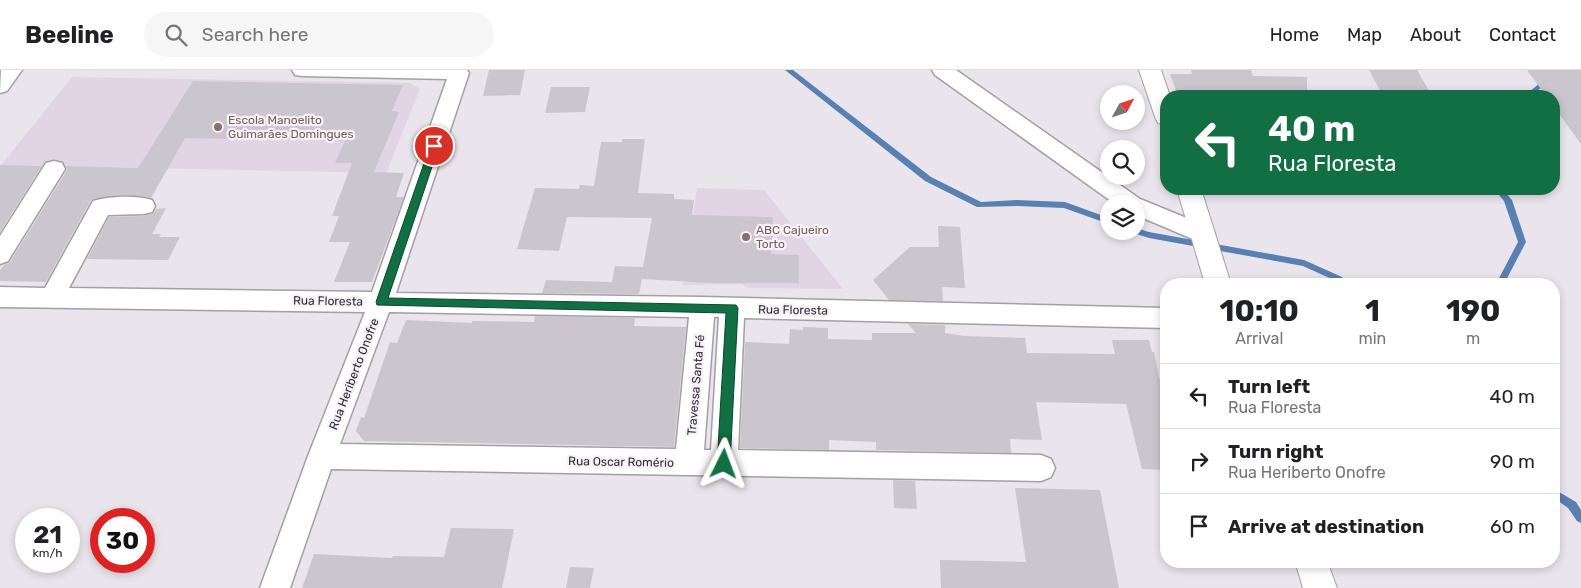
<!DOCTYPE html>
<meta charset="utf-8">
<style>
body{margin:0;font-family:Rubik,sans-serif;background:#f6f6f6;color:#202124;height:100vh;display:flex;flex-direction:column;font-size:19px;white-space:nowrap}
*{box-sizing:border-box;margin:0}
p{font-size:16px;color:#757577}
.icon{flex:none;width:28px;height:28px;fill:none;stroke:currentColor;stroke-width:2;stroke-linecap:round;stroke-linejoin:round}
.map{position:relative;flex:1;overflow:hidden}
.panel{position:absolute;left:1160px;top:208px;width:400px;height:290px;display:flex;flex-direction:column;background:#fff;border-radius:20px;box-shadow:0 2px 8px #0003}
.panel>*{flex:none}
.guide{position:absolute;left:1160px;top:20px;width:400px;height:105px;border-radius:20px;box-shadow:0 2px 8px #0003;background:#126f44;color:#fff;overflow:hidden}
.needle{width:32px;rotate:50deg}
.controls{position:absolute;left:1100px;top:15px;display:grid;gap:10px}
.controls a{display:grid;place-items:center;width:45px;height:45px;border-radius:50%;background:#fff;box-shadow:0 2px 8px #0003;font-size:25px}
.speed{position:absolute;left:15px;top:438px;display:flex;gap:10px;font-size:25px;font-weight:700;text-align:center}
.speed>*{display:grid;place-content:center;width:65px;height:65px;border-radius:50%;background:#fff;box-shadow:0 2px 8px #0003;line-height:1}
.speed small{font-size:12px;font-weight:400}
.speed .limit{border:8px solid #d22;background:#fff;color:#111}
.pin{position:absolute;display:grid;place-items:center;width:42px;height:42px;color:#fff;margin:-21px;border:2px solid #fff;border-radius:50%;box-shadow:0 1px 5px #0007}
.me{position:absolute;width:55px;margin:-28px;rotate:3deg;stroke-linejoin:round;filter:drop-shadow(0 0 4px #0008)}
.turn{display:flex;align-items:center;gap:18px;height:105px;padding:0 25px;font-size:22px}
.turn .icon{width:65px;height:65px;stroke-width:2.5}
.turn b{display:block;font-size:35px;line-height:42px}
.eta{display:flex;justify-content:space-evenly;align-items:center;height:85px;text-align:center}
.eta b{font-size:30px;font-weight:700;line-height:35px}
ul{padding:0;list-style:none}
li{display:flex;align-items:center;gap:15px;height:65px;padding:0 25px;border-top:1px solid #e0e0e0}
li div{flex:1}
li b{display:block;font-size:19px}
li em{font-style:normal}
header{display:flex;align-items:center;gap:30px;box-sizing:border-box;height:70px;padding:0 25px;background:#fff;border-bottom:1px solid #e0e0e0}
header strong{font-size:24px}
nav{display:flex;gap:28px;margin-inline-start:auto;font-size:18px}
.search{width:350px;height:45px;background:#f6f6f6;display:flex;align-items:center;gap:12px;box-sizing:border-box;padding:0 18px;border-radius:28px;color:#757577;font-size:19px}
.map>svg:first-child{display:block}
.built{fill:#e1d5e4}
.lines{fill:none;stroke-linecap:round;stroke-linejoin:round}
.stream{fill:#5880b0;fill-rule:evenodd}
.building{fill:#cbc5cd}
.street-casing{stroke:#a49ea6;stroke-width:3}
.secondary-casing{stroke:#a49ea6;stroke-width:2}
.street{fill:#fff;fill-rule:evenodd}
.secondary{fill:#fff;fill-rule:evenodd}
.route{fill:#126f44;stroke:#0c482c}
.education-dot{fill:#8d6e63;stroke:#f7f1f9;stroke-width:2}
.labels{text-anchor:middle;stroke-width:4.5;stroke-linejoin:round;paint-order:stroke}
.education-label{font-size:12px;fill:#785e54;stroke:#f7f1f9;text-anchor:start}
.street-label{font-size:12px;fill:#2d2b2e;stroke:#f7f1f9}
</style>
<header>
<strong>Beeline</strong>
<div class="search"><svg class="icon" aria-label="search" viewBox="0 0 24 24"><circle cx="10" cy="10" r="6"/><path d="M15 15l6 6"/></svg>Search here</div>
<nav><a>Home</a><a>Map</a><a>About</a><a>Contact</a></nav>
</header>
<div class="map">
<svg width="1581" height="518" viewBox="0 0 1581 518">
<rect width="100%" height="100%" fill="#eae4ec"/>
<path class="built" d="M72 7 410 13 420 19 386 103 1 95Z
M697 118 764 120 843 219 746 218 742 214 683 215Z"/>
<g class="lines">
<path class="stream" d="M785 0H793L931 107 981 132 1017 130 1065 132 1109 148V154L1064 138 1017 136 977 137 925 111Z
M1556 0H1563L1531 26H1524Z
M1494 119H1502L1512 130 1526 172 1504 214H1496L1518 172 1504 131Z
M1136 158 1149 162 1304 190 1342 207 1347 214H1338L1336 211 1303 196 1149 168 1133 163 1132 161H1136Z
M1554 419 1576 432 1581 440V453L1577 451 1568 438 1554 428Z"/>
</g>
<path class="building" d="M489 0H525L520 25 483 26Z
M1191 0H1251L1253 6 1307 7V26H1178L1170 4H1192Z
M1369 0H1417L1432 26H1383Z
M1527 0H1581V74L1554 37V26H1546Z
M193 11 403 15 392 41 399 42 374 102 404 103 396 127H404L372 212H334L350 172H329L339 146H332L352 93H335L345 71 185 68 151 128 122 125 91 130 46 212 0 211V200L4 195 10 192 67 100 66 96 138 98Z
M551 17H590L585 42 545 43Z
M622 69H645L638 123 674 124V129L694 130 692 145 773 147 771 184 799 185V213H712L642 209 639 224 542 223 546 210 612 212 615 196 643 197 652 148 567 147 559 181 517 179 535 118 579 119 580 115 594 116 601 72H622Z
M0 95 42 96 0 162Z
M166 138 152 164H161L159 167H180L168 190 87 189 109 147 144 146 152 144 156 139Z
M938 156 960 157 965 218 942 217 943 231 889 230 873 210 910 177H939Z
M535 246 635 248 634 256 686 257 674 377 364 371 356 361 361 347 364 348 390 272 397 273 406 250 472 253V251L534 252Z
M908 254 945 255V263L964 266 1025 268 1027 283 1115 284 1112 270H1149L1152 282H1154L1166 339V400L1142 399 1126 334 1036 332 1042 370 1010 369 1011 383 876 380V372L829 370V380L740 378 745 272 789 274 790 259 803 260V257L828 258V269L872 270V263H916Z
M893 410 915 411 917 439 894 438Z
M1015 418 1100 420 1119 518H941L940 490 1026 492Z
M451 458 514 459 502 518H302L314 484 392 488 393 486 444 487Z
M570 497 594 498 590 518H566Z"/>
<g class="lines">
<defs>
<path id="street" d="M1 0H22L7 21 0 23Z
M292 0H467L469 3 396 223 702 227 1166 238V258L744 248 738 380 1041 385 1051 389 1055 398 1051 407 1041 411 331 399 290 518H260L308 386 365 242 0 237V217L45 218 93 131C110 126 135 125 152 130L155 136 152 142 144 144 108 145 69 218 372 222 447 9 302 6 295 5ZM389 242 689 247 676 379 340 374ZM714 247H719L711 380H704Z
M932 0H956L1140 129 1211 158 1215 164 1211 170 1203 173 1195 170 1136 145V134H1115L935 5Z
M54 91 62 93 65 99 8 191 0 194V166L46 93Z"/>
<path id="secondary" d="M1139 0H1161L1170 26H1166V55L1158 53 1155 47Z
M1177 119H1201L1231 214H1205Z
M1295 491H1327L1337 518H1303Z"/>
</defs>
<use href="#street" class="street-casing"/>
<use href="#secondary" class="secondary-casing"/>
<use href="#street" class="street"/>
<use href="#secondary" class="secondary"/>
</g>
<path class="route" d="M434 72 439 76 388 228 736 235 738 238 730 394 728 398 724 399 719 398 717 394 726 243 377 235 376 232 430 76Z"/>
<g class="education-dot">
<circle cx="218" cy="57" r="5"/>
<circle cx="746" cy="167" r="5"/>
</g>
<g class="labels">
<g class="education-label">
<text x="228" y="54">Escola Manoelito<tspan x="228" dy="14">Guimarães Domingues</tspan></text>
<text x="756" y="164">ABC Cajueiro<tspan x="756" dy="14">Torto</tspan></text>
</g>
<g class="street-label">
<text transform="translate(328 231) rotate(1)" y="4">Rua Floresta</text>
<text transform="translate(793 240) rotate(1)" y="4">Rua Floresta</text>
<text transform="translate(354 304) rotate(-69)" y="4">Rua Heriberto Onofre</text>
<text transform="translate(696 315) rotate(-85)" y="4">Travessa Santa Fé</text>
<text transform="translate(621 392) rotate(1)" y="4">Rua Oscar Romério</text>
</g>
</g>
</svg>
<div class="controls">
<a><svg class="needle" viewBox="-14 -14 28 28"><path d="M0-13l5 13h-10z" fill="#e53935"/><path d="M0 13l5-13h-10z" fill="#757577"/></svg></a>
<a><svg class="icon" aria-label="search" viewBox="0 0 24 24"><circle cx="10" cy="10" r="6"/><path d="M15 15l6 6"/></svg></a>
<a><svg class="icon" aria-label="layers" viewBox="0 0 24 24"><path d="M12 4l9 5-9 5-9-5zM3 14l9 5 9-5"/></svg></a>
</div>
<div class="speed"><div>21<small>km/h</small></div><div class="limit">30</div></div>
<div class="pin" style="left:434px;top:76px;background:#d93025"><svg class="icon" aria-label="arrive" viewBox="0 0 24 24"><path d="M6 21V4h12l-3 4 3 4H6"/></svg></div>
<svg class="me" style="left:724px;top:394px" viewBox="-20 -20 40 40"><path d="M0-17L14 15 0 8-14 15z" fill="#126f44" stroke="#fff" stroke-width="4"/></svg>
<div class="guide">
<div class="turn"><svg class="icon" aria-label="left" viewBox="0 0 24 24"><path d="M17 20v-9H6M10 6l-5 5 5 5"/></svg><div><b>40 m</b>Rua Floresta</div></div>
</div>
<section class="panel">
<div class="eta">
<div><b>10:10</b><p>Arrival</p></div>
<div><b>1</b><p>min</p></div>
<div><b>190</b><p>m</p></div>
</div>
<ul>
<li><svg class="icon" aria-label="left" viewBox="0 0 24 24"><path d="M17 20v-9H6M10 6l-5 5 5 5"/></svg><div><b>Turn left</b><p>Rua Floresta</p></div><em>40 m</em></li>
<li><svg class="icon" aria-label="right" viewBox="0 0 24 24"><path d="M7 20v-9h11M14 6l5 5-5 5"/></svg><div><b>Turn right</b><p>Rua Heriberto Onofre</p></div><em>90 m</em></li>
<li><svg class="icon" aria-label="arrive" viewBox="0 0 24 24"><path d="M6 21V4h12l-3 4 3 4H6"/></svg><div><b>Arrive at destination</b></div><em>60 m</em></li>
</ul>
</section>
</div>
